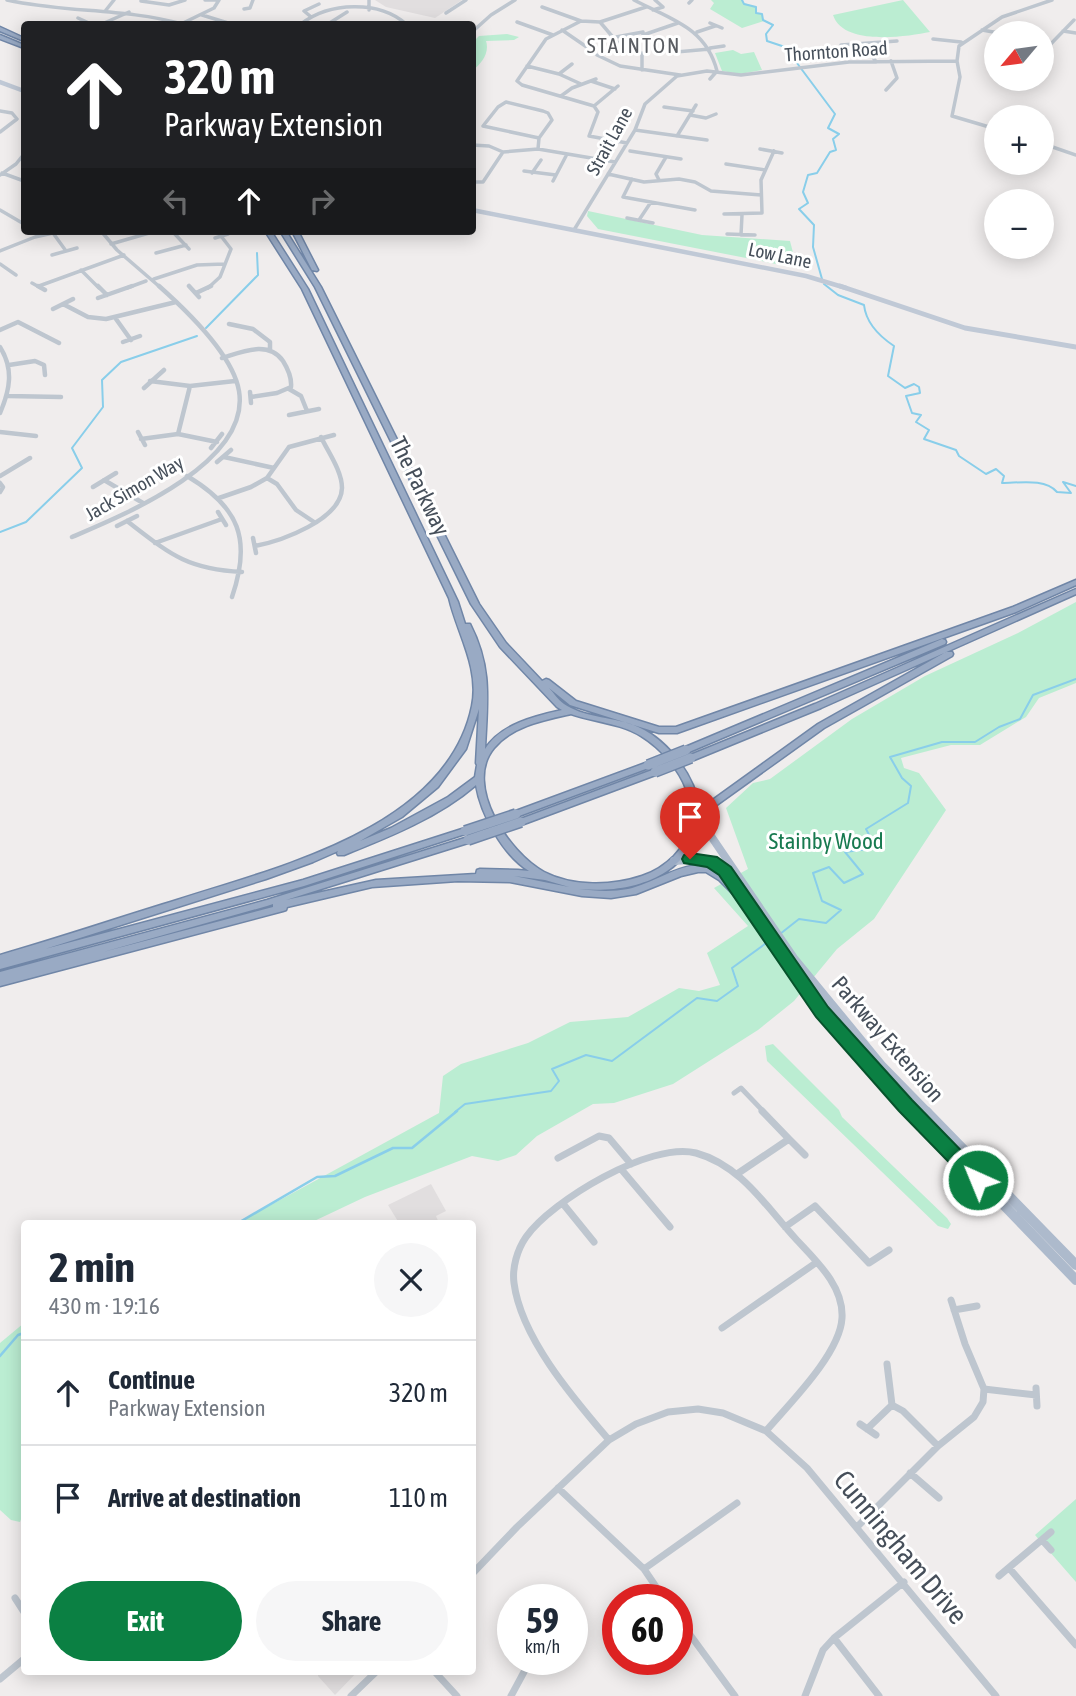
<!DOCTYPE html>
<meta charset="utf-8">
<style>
body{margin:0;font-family:"Asap Condensed",sans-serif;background:#f6f6f7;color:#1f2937;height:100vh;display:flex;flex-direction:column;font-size:26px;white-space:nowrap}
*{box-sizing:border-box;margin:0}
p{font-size:23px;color:#747a83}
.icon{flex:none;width:38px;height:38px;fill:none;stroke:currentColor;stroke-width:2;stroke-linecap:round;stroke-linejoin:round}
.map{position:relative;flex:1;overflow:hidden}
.drawer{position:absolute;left:21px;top:1220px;width:455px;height:455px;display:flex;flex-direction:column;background:#fff;border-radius:7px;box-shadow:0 4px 18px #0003}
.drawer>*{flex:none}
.top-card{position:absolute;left:21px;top:21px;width:455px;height:214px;border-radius:7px;box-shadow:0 4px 18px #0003;background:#202124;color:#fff;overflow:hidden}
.needle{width:46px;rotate:241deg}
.controls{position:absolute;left:984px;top:21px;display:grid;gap:14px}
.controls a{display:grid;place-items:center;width:70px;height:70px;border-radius:50%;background:#fff;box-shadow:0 4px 18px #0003;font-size:35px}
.speed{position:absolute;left:497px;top:1584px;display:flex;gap:14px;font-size:35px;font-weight:700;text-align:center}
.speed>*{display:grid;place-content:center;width:91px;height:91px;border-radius:50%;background:#fff;box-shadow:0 4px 18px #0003;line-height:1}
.speed small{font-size:18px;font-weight:400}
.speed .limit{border:10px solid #d22;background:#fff;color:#111}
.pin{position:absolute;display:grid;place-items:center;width:60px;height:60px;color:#fff;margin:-72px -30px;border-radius:50% 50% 50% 0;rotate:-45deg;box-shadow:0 0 7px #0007}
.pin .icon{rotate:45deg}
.me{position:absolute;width:77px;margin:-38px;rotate:316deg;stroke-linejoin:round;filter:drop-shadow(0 0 5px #0008)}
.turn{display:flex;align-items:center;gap:24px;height:147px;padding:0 28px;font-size:32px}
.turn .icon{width:91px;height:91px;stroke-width:2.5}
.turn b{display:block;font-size:49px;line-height:60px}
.lanes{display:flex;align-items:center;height:66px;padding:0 28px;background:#0003;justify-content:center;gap:35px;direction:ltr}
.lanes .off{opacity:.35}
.round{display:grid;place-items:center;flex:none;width:74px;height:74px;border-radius:37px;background:#f6f6f7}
.headline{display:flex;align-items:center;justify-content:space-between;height:119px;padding:0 28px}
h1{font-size:42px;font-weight:700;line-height:52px}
.button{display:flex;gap:14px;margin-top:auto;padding:14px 28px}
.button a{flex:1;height:80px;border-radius:42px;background:#0b8043;color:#fff;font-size:28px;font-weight:700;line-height:80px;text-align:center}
.button a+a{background:#f6f6f7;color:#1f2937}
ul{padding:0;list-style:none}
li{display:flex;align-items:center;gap:21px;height:105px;padding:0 28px;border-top:2px solid #e0e1e3}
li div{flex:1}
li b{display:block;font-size:26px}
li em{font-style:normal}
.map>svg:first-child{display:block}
.education{fill:#e1dedf}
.green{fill:#bbedd2}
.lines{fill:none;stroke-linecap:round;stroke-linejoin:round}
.stream-far1{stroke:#89ceea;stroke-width:2}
.stream{stroke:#89ceea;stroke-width:2.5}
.trunk-casing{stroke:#7086a7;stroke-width:3}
.minor-far3{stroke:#bec6cf;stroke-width:3.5}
.minor-far2{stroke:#bec6cf;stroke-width:4.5}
.minor-far1{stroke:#bec6cf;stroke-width:5}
.minor{stroke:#bec6cf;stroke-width:7}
.tertiary{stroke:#bec6cf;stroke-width:3.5}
.secondary-far1{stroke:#c0c9d6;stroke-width:4.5}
.secondary{stroke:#c0c9d6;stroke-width:5}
.primary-far1{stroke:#adbacc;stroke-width:8}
.primary{stroke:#adbacc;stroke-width:10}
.trunk{fill:#99aac4;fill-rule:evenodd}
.trunk-bridge-casing{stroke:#7086a7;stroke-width:12;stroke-linecap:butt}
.trunk-bridge{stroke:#99aac4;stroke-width:9}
.route{fill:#0b8043;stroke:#07532c;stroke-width:2}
.labels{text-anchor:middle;stroke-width:6;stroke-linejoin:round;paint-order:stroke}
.far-street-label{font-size:19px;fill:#464f5a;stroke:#fff}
.far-quarter-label{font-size:21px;letter-spacing:2px;fill:#5a5d62;stroke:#fff}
.street-label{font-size:23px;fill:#464f5a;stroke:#fff}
.park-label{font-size:23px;fill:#187a50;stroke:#fff}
.near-street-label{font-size:28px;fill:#464f5a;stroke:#fff}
</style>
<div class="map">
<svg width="1076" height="1696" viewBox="0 0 1076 1696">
<rect width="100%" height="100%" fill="#f0eded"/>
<path class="education" d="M375 0H462L435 18 386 7Z
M431 1184 446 1211 436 1216 439 1223H399L388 1205Z
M318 1671H358L335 1695 318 1676Z"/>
<path class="green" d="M711 0H742L744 3 756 7V13L762 14 764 21 742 28 710 9 714 3Z
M903 0 930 32C905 37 843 46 833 15Z
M507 34 519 37 514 40 486 41C490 53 481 64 473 70V42L479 36Z
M733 50 741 54 754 52 762 70 740 74 722 71 715 53Z
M588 211 702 235 790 241 797 268 598 229 587 216Z
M1076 602V683L1039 698 1026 717 980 745H951L901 758 904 768 919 773 946 810 874 919 837 949 794 1001 758 1030 673 1084 614 1103 593 1104 537 1136 516 1155 498 1161 472 1156 365 1197 310 1223H238L439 1113 443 1076 461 1064 528 1043 570 1022 628 1017 679 988 699 991 720 985 707 953 748 926 714 888 748 869 726 808 753 783 770 779 852 719 925 676 1018 633Z
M773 1044 839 1110 842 1117 947 1218 951 1224 948 1229 938 1226 767 1061 765 1046Z
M24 1323V1511L20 1522 11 1520 0 1510V1343Z
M1076 1499V1582L1035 1535Z"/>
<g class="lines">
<path class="stream-far1" d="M742 0 744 4 756 7V13L762 14 763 20 773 25 766 34 767 41 785 47 835 114 828 128 839 134 833 139 836 150 830 152 817 173 808 175 803 192 808 203 799 209 814 225 813 247 822 279
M824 284 838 295 864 305C866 323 879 336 894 346L888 376 905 388 914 384 919 387 920 393 906 396 912 413 921 415 916 422 929 430 924 439 956 450 959 456 986 474 996 469 1004 476 1002 483C1019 483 1045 478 1057 492L1071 493 1063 482 1076 486
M206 328 258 275 257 253
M0 532 26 522 82 468 72 448 103 407 102 380 121 362 197 336
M780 934 799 919 826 923 841 910 822 901 813 873 829 867 844 883 863 874 845 852 876 848 866 829 908 803 911 786 902 778 890 757 942 742H975L999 727 1020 719 1033 695 1076 679
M455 1112 465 1104 551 1091 559 1081 552 1069 586 1055 612 1061 697 998 717 1001 738 986 732 968 769 941"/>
<path class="stream" d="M238 1223 317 1177 335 1176 393 1148H412L457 1111
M0 1356 18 1335 24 1333"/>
<defs>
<path id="trunk" d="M0 27 24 38V41L0 31Z
M0 35 24 45V48L0 39Z
M265 231H271L308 289 458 602 465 624H470C493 669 487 702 485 749 501 724 535 716 562 710L557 707 500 647 471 604 315 287 280 231H286L321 287 479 604 506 643 542 681 546 679 549 680 576 701 659 727H676L1013 607 1076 580V585L1016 612 677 733H659L570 705 549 688C554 693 558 700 564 704 583 717 610 717 631 724 665 736 694 773 700 809L818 724 946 652H952L953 654 952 656 824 728 700 817C692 877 631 894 579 889 595 891 612 892 628 889 659 883 694 850 724 874 740 886 750 905 761 921L763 923 761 925H755L733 894 719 880 706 872H698L681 876 636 894 611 898 582 896 510 882 458 881 372 887 287 907 286 910 283 911 0 986V972L267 900 468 837 471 838 472 840 471 842 286 900 376 880 476 874 477 870 480 869 518 870 529 871C503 855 481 815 476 785 439 817 389 837 344 855H338L337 853 338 851 313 862 266 879 45 949 303 880 465 828 468 829 469 831 468 833 304 886 0 969V955C59 938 118 918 177 900 279 867 447 828 472 706 480 668 457 633 449 598L302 289ZM479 709 476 763 477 765 475 777 448 797 391 828 341 849 360 841 402 817 438 787 466 749ZM571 714C594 722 620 723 641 736 681 761 712 816 674 856 665 865 654 872 642 876 612 886 573 887 544 872 509 853 463 785 494 748 512 726 544 720 571 714ZM514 876 545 880 569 887ZM273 904V907L103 952 267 906Z
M292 231H298L318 270 317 271 312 270Z
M1076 589V594L821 708 694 760H688L687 758 688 756 815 704Z
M942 639 945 640 946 642 945 644 689 752 686 753 682 750 683 748Z
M648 762 651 763 652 765 651 767 519 816 516 817 512 814 513 812Z
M655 769 658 770 659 772 658 774 524 824 521 825 517 822 518 820Z"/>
</defs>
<use href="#trunk" class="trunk-casing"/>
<path class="minor-far3" d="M205 0H219
M369 0V10
M634 0C670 19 706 27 717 71
M141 1 169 5 185 0
M689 3 692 0
M542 7 581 21
M244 9 250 8 253 0
M106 10 114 0
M653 10 663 7 655 0
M446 13 466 0
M202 15 228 23
M310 16 304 11 319 4
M78 18 91 24
M517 22 553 35
M600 22 617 42
M710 23 722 28
M102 24 129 12
M181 24 214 8 219 0
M301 24C329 2 379 0 406 24
M328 24 347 12
M562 30 594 52
M982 30 999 33
M1063 31 1076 33
M697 32 715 26
M643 35 678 23
M616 37 643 32
M933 39 961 42
M865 44 876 62
M841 45 897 41
M710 48 724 46
M676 52 710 49
M1043 52 1074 20
M642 53V70
M597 55 620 66 680 75
M527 66 559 74 581 84
M559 74 572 64
M710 79 717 71
M591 81 615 89
M886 90 897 78 891 61
M561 96 572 88 596 79
M506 102 543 111 548 113 552 120 539 138 483 126 498 107Z
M594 106 618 86
M664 107 693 111
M0 111 12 113 17 119 0 132
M690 115 706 118 716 114
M996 129 952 116 960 77 957 61 959 46 1002 17 1052 0
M635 130 707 140
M677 136 696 105
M627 143 589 136 598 112 594 106 522 85 517 81 546 39 581 21 600 22 646 7
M1041 143 1076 155
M472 145 489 146 503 152 538 149 615 162
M538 149 539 138
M760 149 782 153
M630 151 681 159
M726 164 765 170
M524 171 556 175
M2 173 24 181
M532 173 541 160
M608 174 644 182 679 179 695 182 711 191 761 195
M0 175 16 164 24 154
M632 179 623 197 695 210
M659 180 656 174 666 157
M553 181 566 156
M472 182H483L503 152
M0 210 24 224
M724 214 762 213 761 180 774 151
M627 218 653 223
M639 220 651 202
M574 230 635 130 645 104 677 76 707 71 741 75 849 62 957 61
M101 231 117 250 161 288
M172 231 189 249
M53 233 66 251
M727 234 755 235
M741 235 742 215
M215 238 228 234
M111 244 156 231
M0 251 35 237 62 231
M156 253 186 245
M52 255 77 248
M0 264 16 275
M81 270 99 288
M154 279 197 265 224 264
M32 283 41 288
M39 286 124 255
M127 288 146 281
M208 288 220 277 231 249 221 236"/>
<path class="minor-far2" d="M38 286 45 290
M98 286 107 295
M189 286 199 297
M196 293 211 286
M98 298 132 286
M63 304 88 317 106 319 176 302
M53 309 73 299
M116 319 131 340
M229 324 253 329 270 342V349
M0 330 18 322 59 343
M123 342 140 336
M0 347C14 369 10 390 0 413
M222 358C242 352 268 340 283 361 288 369 292 377 291 387L277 393 251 397
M9 365 35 361 44 365 45 375
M150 381 190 386 235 381
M144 388 164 370
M289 389 301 396 307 411
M250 392 251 403
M8 396 61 397
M289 415 319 409
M0 432 36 436
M138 432 145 445
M178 434 190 386
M141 439 178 434 217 442
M211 448 222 434
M224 457 274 468
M217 462 231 450
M0 476 30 458
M187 476C239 507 252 539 232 597
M267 478 277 484 296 510 314 522
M104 480 143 503
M0 483 3 487 0 492
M93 487 116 473
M219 498 251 487 267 478 289 447 334 435
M218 512 226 525
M127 521C170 554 186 569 242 572
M117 526 137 516
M72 537C124 515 251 463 239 391 233 355 186 310 159 286
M253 538 256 553
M155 543 222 519
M255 546C281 541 341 520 342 488 342 471 328 452 321 437"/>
<path class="minor-far1" d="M734 1093 741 1088 764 1112"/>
<path class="minor" d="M789 1139 805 1155
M558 1158 599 1136 609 1138 631 1164
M621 1169 670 1227
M737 1174 789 1139 762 1111
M564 1205 594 1242
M785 1227 815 1206 869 1263 889 1250
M954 1310 977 1306
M722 1328 817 1262
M887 1364 892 1405
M1036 1388 1037 1406
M984 1389 1036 1395
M860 1424 876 1435
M867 1429 892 1405 903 1411 938 1446
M609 1440C574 1399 521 1338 514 1283 512 1268 517 1250 526 1237 551 1201 651 1141 696 1153 740 1165 765 1205 795 1238 814 1259 844 1285 842 1318 840 1354 789 1404 766 1431
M910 1473 939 1498
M558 1488 644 1569 665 1600
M858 1526 938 1446 974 1417 983 1402 984 1389 965 1344 951 1300
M1042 1540 1051 1550
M1009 1568 1076 1645
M644 1569 737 1503
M472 1574 517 1527 609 1440 636 1424 668 1412 698 1409 723 1413 766 1431 807 1468 996 1696
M999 1576 1051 1532
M15 1598 24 1612
M677 1617 735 1696
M834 1638 904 1582
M434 1671 457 1696
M0 1679 24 1659
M351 1696 377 1671
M511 1696 531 1659
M805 1696 823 1650 834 1638 879 1696"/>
<path class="tertiary" d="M7 0C65 13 125 8 182 24
M472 32 491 15 515 0"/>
<path class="secondary-far1" d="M0 82 24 91
M472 210 806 276 846 288"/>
<path class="secondary" d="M840 286 965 328 1076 347"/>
<path class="primary-far1" d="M698 817 794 958 882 1065 928 1112
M674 861C703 858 718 863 736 887
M754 916 822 1012 914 1112"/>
<path class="primary" d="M913 1111 1076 1280
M926 1111 1076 1265"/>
<use href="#trunk" class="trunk"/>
<defs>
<path id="trunk-bridge" d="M648 765 686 750
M655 772 691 758
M465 831 516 814
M468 840 521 822"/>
</defs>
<use href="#trunk-bridge" class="trunk-bridge-casing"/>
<use href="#trunk-bridge" class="trunk-bridge"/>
</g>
<path class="route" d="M690 853 717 857 731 867 828 1007 912 1100 984 1174 987 1180 984 1185 978 1188 971 1185 899 1111 816 1017 719 875 707 867 684 863 682 859 684 855Z"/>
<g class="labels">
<g class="far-street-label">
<text transform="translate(836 51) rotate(-4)" y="7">Thornton Road</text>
<text transform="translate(609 141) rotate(-61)" y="7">Strait Lane</text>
<text transform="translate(780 255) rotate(12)" y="7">Low Lane</text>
<text transform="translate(134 488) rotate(-30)" y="7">Jack Simon Way</text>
</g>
<g class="far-quarter-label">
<text x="634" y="53">STAINTON</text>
</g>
<g class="street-label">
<text transform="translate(420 486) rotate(64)" y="8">The Parkway</text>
<text transform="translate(888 1039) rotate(49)" y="8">Parkway Extension</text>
</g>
<g class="park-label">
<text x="826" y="849">Stainby Wood</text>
</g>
<g class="near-street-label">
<text transform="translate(901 1547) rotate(50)" y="10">Cunningham Drive</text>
</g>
</g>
</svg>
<div class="controls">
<a><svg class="needle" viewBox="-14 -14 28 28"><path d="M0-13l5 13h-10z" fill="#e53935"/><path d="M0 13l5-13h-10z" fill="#747a83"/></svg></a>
<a>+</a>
<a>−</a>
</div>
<div class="speed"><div>59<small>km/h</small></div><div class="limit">60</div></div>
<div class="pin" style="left:690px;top:859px;background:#d93025"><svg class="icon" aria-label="arrive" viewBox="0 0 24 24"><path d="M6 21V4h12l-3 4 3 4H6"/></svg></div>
<svg class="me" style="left:978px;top:1180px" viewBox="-20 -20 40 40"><circle r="17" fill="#0b8043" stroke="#fff" stroke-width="3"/><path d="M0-11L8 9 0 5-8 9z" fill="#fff"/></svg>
<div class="top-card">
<div class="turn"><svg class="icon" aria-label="ahead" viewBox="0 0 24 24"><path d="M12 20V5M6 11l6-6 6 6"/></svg><div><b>320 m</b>Parkway Extension</div></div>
<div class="lanes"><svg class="icon off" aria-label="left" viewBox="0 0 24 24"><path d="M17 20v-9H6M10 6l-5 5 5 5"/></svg><svg class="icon" aria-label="ahead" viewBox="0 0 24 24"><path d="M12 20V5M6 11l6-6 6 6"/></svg><svg class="icon off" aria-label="right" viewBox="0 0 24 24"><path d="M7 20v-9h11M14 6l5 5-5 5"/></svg></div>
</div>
<section class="drawer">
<div class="headline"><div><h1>2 min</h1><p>430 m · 19:16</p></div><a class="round"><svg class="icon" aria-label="close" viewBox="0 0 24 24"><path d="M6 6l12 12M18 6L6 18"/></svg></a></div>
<ul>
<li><svg class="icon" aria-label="ahead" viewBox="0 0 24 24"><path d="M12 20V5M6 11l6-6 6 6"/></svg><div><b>Continue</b><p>Parkway Extension</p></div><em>320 m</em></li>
<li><svg class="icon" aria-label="arrive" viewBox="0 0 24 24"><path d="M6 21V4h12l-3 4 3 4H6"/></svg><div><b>Arrive at destination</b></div><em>110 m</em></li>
</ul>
<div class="button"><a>Exit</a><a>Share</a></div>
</section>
</div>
